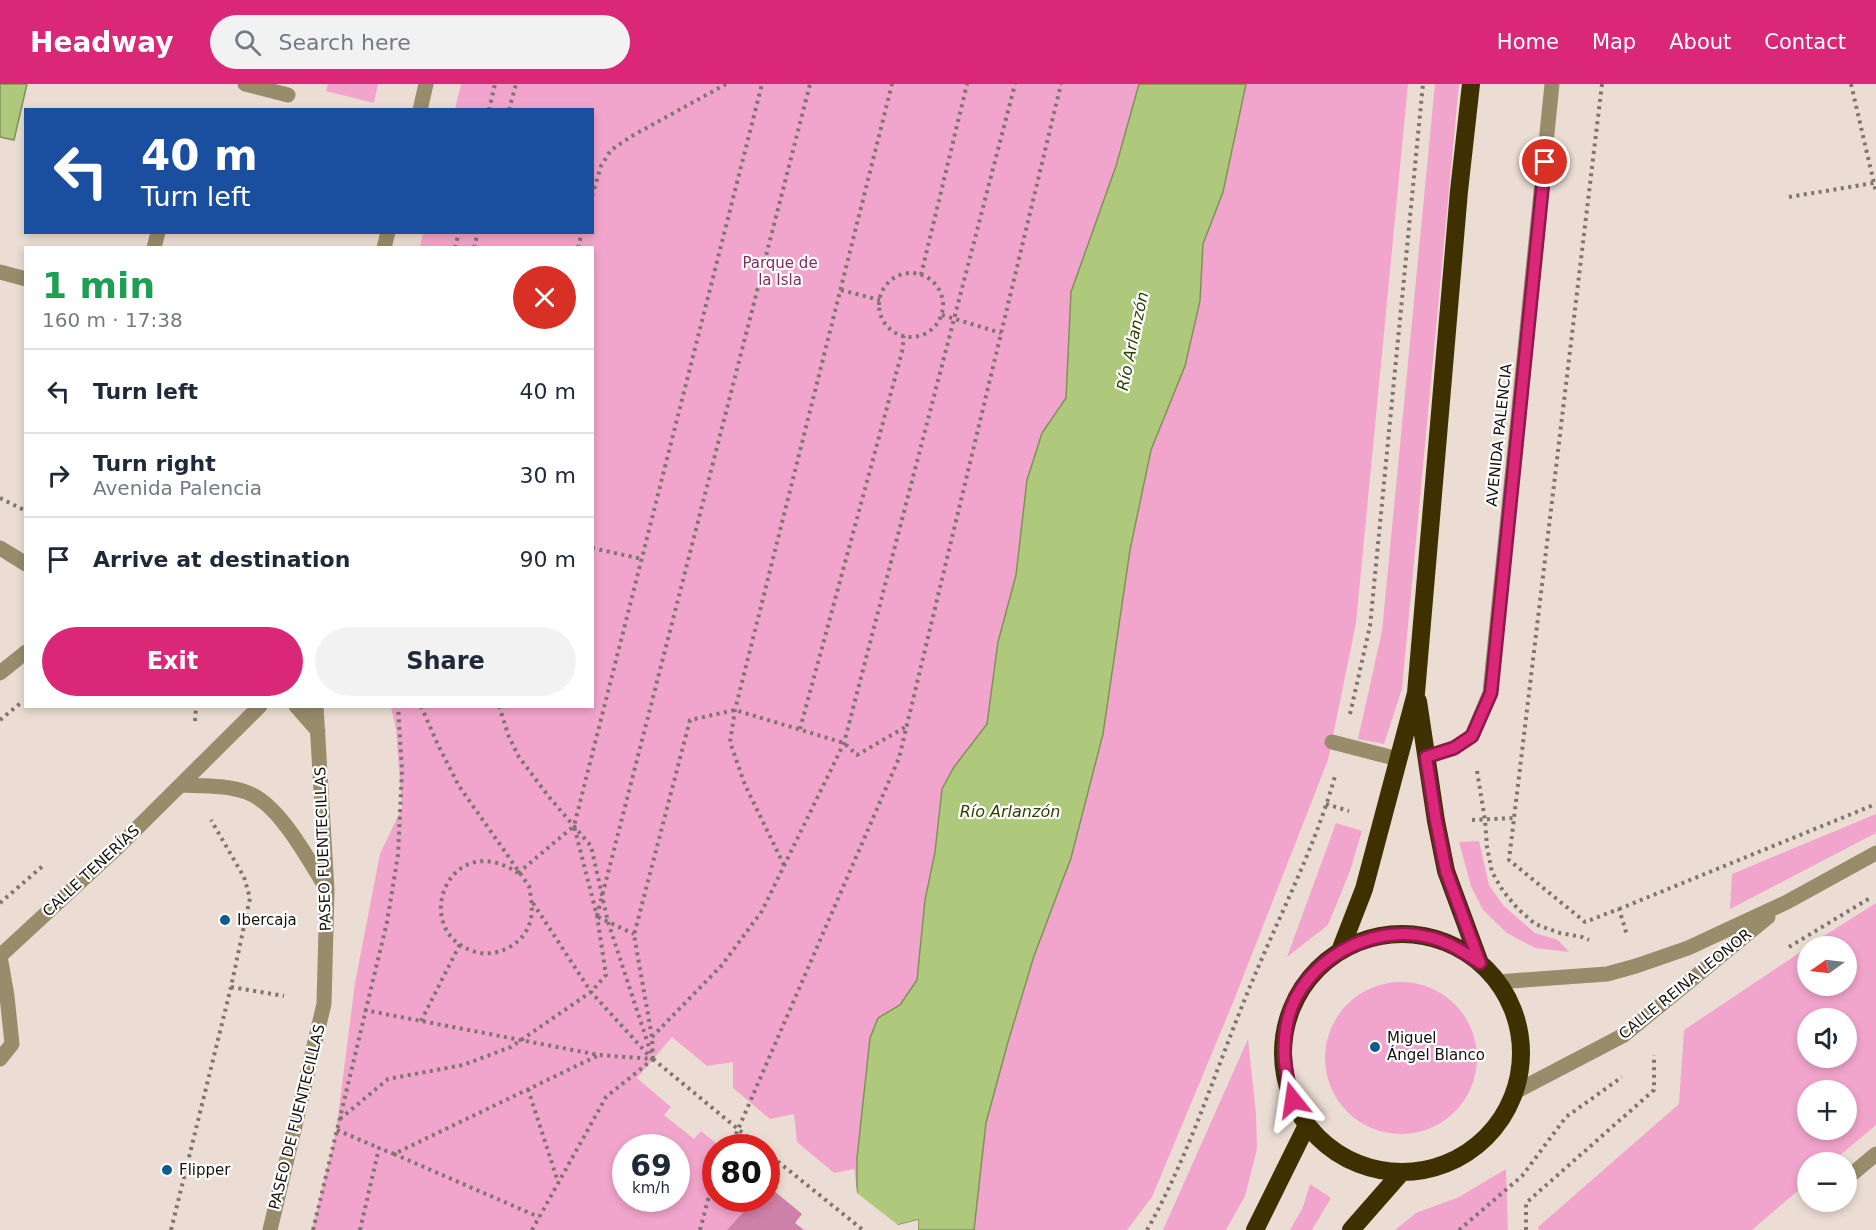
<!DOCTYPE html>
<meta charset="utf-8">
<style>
body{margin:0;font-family:"DejaVu Sans",sans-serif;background:#f2f2f3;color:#1f2937;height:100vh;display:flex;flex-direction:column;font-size:22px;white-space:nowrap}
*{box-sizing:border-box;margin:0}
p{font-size:20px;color:#747a83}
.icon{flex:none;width:33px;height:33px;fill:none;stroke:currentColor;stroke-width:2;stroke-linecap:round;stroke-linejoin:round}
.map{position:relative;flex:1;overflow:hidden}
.drawer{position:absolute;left:24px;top:162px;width:570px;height:462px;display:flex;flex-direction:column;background:#fff;border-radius:0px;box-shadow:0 3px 9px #0003}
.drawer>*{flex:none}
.guide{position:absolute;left:24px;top:24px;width:570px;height:126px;border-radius:0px;box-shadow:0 3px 9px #0003;background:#1a4fa0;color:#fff;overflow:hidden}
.needle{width:39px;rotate:256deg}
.fabs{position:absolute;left:1797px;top:852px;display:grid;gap:12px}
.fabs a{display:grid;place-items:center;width:60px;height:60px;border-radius:50%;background:#fff;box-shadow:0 3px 9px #0003;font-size:30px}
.speed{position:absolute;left:612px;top:1050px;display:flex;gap:12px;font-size:30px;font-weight:700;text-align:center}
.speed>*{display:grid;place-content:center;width:78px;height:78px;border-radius:50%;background:#fff;box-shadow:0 3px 9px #0003;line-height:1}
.speed small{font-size:15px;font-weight:400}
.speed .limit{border:9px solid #d22;background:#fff;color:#111}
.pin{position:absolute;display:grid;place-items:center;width:51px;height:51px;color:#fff;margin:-26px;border:3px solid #fff;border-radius:50%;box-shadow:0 2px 6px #0007}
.me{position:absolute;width:66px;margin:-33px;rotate:345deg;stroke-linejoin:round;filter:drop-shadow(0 0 4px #0008)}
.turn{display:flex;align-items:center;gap:21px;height:126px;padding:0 18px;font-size:27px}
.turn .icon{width:78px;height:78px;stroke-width:2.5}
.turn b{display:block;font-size:42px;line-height:51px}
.round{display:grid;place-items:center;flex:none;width:63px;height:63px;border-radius:32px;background:#f2f2f3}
.overview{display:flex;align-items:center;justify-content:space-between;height:102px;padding:0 18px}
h1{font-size:36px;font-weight:700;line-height:45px;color:#1e9e55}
.action{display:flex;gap:12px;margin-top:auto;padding:12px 18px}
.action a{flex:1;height:69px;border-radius:36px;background:#db2777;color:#fff;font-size:24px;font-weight:700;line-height:69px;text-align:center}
.action a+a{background:#f2f2f3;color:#1f2937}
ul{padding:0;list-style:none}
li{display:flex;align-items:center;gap:18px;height:84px;padding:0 18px;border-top:2px solid #e0e1e3}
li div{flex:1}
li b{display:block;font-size:22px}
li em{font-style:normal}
header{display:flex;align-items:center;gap:36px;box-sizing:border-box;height:84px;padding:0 30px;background:#db2777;color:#fff}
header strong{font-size:28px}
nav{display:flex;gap:33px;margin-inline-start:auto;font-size:21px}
.search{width:420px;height:54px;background:#f2f2f3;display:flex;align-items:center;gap:15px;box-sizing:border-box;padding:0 21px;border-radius:33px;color:#747a83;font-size:22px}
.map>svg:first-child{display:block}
.green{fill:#f2a5cc;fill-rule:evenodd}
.forest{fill:#cd80a8}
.water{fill:#aec97b;stroke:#80925a;stroke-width:1.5}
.pier{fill:#ebddd3}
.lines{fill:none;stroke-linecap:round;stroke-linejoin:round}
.path{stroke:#7e756e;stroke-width:4;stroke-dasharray:3 4.5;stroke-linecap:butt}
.lane{stroke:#988c6b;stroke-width:15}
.street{stroke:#988c6b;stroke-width:15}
.highway{stroke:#3f3000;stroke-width:18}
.path-bridge{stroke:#7e756e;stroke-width:4;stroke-dasharray:3 4.5;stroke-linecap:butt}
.route-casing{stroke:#8e194d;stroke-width:15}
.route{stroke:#db2777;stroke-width:10}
.poi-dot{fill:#105b8e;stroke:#fff;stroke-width:2}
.labels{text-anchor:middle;stroke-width:4.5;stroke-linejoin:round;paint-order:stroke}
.park-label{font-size:15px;fill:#852a60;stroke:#fff}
.street-label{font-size:15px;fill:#15110d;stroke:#fff}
.poi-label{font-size:15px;fill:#15110d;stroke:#fff;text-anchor:start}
.water-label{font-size:16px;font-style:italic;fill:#2f3f03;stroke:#fff}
</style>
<header>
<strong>Headway</strong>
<div class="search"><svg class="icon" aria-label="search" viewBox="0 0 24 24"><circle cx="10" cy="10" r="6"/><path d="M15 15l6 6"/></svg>Search here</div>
<nav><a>Home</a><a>Map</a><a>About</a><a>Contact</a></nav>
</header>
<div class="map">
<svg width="1876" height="1146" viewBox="0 0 1876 1146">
<rect width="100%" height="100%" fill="#ebddd3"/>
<path class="green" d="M328 0H378L374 19 326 7Z
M461 0H1408L1356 539 1328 676 1232 921 1152 1113 1127 1146H918V1137L857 1109 854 1085 834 1089 797 1058 794 1030 770 1035 733 1004V978L707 982 672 953 637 994 671 1023 664 1031 694 1055 701 1047 721 1063 716 1064V1114L755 1115 727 1146H312L336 1048 355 899 380 770 402 724 396 645 391 623 592 622V164L420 163 423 149 592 148V26L455 25ZM626 1064H676V1114H626Z
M1435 0H1459L1402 605 1384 660 1358 655 1382 547Z
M1876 730V749L1730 825 1732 790Z
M1336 739 1362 747 1350 787 1328 841 1287 873Z
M1479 757 1489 801 1503 821 1535 849 1558 856 1569 868 1535 864 1507 849 1483 826 1471 802 1459 758Z
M1876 819V1041L1832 1078H1808L1807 1099 1752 1146H1539L1538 1143 1679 1020 1684 946 1808 863V902H1846V862H1808ZM1808 934H1846V974H1808ZM1808 1006H1846V1046H1808Z
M1325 974a76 76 0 1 1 152 0a76 76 0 1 1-152 0Z
M1248 955 1256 1030 1257 1065 1245 1112 1226 1146H1163Z
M1506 1085 1508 1146H1395L1416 1129 1459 1113Z
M1310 1100 1331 1114 1312 1146H1290L1303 1123Z"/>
<path class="forest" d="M767 1101 802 1130 795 1139 804 1146H727L755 1115 766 1114Z"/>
<path class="water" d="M0 0H27L14 56 0 53Z
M1139 0H1246L1223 108 1203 160 1200 217 1185 282 1151 366 1130 466 1103 650 1071 774 1034 872 1008 958 986 1039 974 1146H918V1136L898 1141 831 1146 857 1109V1074L870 954 878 934 900 921 917 896 925 816 935 768 942 705 954 683 987 640 998 558 1016 491 1027 396 1042 349 1066 314 1071 208 1116 82Z"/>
<path class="pier" d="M854 1085 857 1109 898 1141 918 1136V1146H915V1140L896 1143 894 1146H828L854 1108Z"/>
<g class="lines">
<path class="path" d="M1602 0 1509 776 1585 838 1619 825 1627 851
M1851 0 1876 108
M489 26 495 0
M509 26 516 0
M592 112 601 82 611 66 632 52 726 0
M1789 113 1874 99
M455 164 459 148
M474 164 478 148
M578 164 582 148
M879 221a32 32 0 1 1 64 0a32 32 0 1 1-64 0Z
M921 191 967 0
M841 206 880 216
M942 231 1001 249
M0 414 26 427
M592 464 642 475
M421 622 438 661 459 702 529 802C533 822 535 842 518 857 507 867 490 872 476 868 408 849 448 742 518 789
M499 622 509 653 519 673 549 713 591 762 608 838 651 969
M1350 630 1370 542 1423 0
M0 636 23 617
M195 637 196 622
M800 645 902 268 904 252
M1477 687 1485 736 1487 763 1492 788 1503 807 1518 825 1535 840 1560 849 1582 853 1589 856
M1326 720 1349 727
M1472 736 1513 734
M784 781 745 701 730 658 735 626 892 0
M518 789 574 742
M0 819 45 780
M533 819 591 908 652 975
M1619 825 1876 720
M597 832 810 0
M598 833 634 850
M1789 863 1870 814
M231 903 284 912
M364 926 599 971 653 975
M421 937 460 860
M652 953 722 881 762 827 844 659 1015 0
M653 975 652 953 634 851 690 636 735 626 844 659 857 671 907 642
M528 1005 558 1098
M340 1035 388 995 463 981 511 963 591 908 606 891 597 832 574 742 762 0
M337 1046 379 1064
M730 1064 899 674 1061 0
M766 1068 863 1146
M394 1070 539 1133
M171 1146 231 903 250 814 244 793 211 736
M313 1146 387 838 398 771 402 686 398 622
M360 1146 379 1064 394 1070 599 971
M532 1146 606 1013 652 976
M700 1146 709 1112 716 1097
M1147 1146C1193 1065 1220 971 1257 886 1284 822 1316 760 1335 692
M1459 1146 1522 1092 1566 1033 1622 993
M1526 1146V1119L1654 1006V971"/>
<path class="lane" d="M245 0 288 11
M154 164 158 148
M0 188 26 195
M1332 658 1398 675
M1426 673 1454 664 1472 652 1490 609 1552 0
M1846 1095 1876 1070"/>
<path class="street" d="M420 26 426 0
M384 164 388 148
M0 464 26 480
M0 589 26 568
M296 622 318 647
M181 701C202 702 226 701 246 708 279 719 308 775 326 804
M0 872 118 763 260 622
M0 872 7 912 12 960 0 975
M1497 898 1607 890 1636 882 1688 864 1787 818 1876 769
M1515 1008 1624 951 1768 833
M270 1146 324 920 327 806 316 622"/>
<path class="highway" d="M1418 617 1436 737 1446 787 1480 879
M1283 969a119 119 0 1 1 238 0a119 119 0 1 1-238 0Z
M1340 867 1364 805 1416 609 1459 107 1471 0
M1255 1146 1307 1041
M1351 1146 1401 1089"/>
<path class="path-bridge" d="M653 975 761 1064"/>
</g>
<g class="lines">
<defs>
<path id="route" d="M1293 1016C1285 989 1281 964 1288 935 1302 877 1371 839 1428 853 1447 857 1464 868 1480 879L1446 787 1436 737 1426 673 1454 664 1472 652 1491 609 1545 78"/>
</defs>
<use href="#route" class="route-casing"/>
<use href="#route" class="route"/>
</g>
<g class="poi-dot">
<circle cx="225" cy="836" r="6"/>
<circle cx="1375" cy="963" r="6"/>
<circle cx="167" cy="1086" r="6"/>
</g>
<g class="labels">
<g class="park-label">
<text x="780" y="184">Parque de<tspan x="780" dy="17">la Isla</tspan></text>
</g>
<g class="street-label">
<text transform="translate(1499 351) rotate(-84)" y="5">AVENIDA PALENCIA</text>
<text transform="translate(323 765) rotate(-92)" y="5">PASEO FUENTECILLAS</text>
<text transform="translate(91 787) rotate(-43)" y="5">CALLE TENERÍAS</text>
<text transform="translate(1685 900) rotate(-39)" y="5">CALLE REINA LEONOR</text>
<text transform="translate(297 1033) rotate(-76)" y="5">PASEO DE FUENTECILLAS</text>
</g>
<g class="poi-label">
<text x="237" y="841">Ibercaja</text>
<text x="1387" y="959">Miguel<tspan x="1387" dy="17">Ángel Blanco</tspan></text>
<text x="179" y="1091">Flipper</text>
</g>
<g class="water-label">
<text transform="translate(1132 257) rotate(-78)" y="6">Río Arlanzón</text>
<text x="1010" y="733">Río Arlanzón</text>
</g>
</g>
</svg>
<div class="fabs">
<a><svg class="needle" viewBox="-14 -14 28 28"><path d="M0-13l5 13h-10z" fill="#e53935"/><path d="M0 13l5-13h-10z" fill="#747a83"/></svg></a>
<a><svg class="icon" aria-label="sound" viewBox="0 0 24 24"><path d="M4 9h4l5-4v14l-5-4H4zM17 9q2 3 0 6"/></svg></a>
<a>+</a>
<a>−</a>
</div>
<div class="speed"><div>69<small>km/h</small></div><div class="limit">80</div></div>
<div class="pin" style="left:1545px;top:78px;background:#d93025"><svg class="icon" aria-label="arrive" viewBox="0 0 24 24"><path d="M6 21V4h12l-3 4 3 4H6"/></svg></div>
<svg class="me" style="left:1293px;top:1016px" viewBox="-20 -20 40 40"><path d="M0-17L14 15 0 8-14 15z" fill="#db2777" stroke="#fff" stroke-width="4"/></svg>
<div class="guide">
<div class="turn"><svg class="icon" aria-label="left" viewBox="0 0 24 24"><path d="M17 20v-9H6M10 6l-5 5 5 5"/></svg><div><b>40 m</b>Turn left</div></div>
</div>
<section class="drawer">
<div class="overview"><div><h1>1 min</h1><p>160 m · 17:38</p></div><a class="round" style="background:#d93025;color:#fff"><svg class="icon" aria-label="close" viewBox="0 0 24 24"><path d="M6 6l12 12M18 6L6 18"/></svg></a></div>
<ul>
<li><svg class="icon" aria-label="left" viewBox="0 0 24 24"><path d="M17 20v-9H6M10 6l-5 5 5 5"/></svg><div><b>Turn left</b></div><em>40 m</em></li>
<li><svg class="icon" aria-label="right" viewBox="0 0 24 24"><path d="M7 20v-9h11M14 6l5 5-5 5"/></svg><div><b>Turn right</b><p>Avenida Palencia</p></div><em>30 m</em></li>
<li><svg class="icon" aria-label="arrive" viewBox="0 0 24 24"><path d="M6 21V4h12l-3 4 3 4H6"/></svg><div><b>Arrive at destination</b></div><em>90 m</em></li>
</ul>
<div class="action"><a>Exit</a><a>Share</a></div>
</section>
</div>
